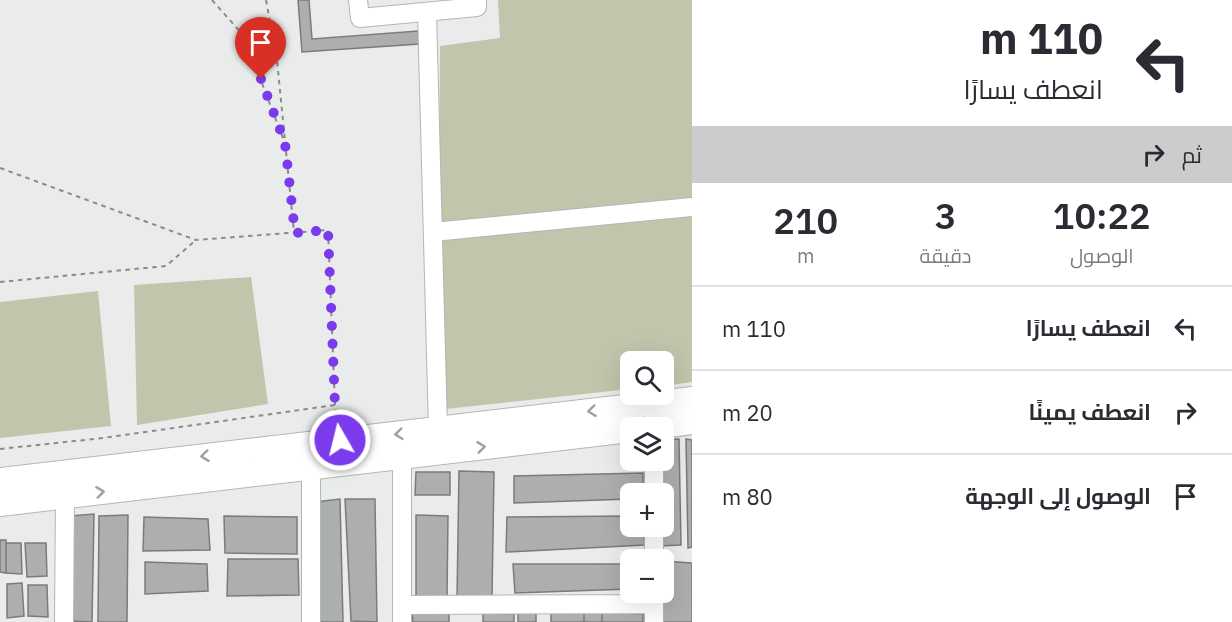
<!DOCTYPE html>
<html lang="ar">
<meta charset="utf-8">
<style>
body{margin:0;font-family:"IBM Plex Sans",Cairo,sans-serif;background:#f7f7f7;color:#2b2b33;direction:rtl;height:100vh;display:flex;flex-direction:column;font-size:22px;white-space:nowrap}
*{box-sizing:border-box;margin:0}
p{font-size:20px;color:#7c7c81}
.icon{flex:none;width:33px;height:33px;fill:none;stroke:currentColor;stroke-width:2;stroke-linecap:round;stroke-linejoin:round}
.map{position:relative;flex:1;overflow:hidden;direction:ltr}
.panel{display:flex;flex-direction:column;background:#fff;width:540px}
.panel>*{flex:none}
.banner{background:#fff;color:#2b2b33;overflow:hidden}
.buttons{position:absolute;left:620px;top:351px;display:grid;gap:12px}
.buttons a{display:grid;place-items:center;width:54px;height:54px;border-radius:9px;background:#fff;box-shadow:0 6px 24px #0002;font-size:30px}
.pin{position:absolute;display:grid;place-items:center;width:51px;height:51px;color:#fff;margin:-62px -26px;border-radius:50% 50% 50% 0;rotate:-45deg;box-shadow:0 0 6px #0007}
.pin .icon{rotate:45deg}
.me{position:absolute;width:66px;margin:-33px;rotate:352deg;stroke-linejoin:round;filter:drop-shadow(0 0 4px #0008)}
.turn{display:flex;align-items:center;gap:21px;height:126px;padding:0 30px;font-size:27px}
.turn .icon{width:78px;height:78px;stroke-width:2.5}
.turn b{display:block;font-size:42px;line-height:51px}
.then{display:flex;align-items:center;height:57px;padding:0 30px;background:#0003;gap:12px;font-size:22px}
.eta{display:flex;justify-content:space-evenly;align-items:center;height:102px;text-align:center}
.eta b{font-size:36px;font-weight:600;line-height:42px}
ul{padding:0;list-style:none}
li{display:flex;align-items:center;gap:18px;height:84px;padding:0 30px;border-top:2px solid #e1e1e2}
li div{flex:1}
li b{display:block;font-size:22px}
li em{font-style:normal}
main{display:flex;flex:1;min-height:0}
.map>svg:first-child{display:block}
.green{fill:#c3c4ac}
.building{fill:#adafac;stroke:#7a7c79;stroke-width:1.5}
.lines{fill:none;stroke-linecap:round;stroke-linejoin:round}
.minor-casing{stroke:#b3b7b4;stroke-width:20}
.major-casing{stroke:#b3b7b4;stroke-width:26}
.path{stroke:#8a8c8a;stroke-width:2;stroke-dasharray:4.5 4.5;stroke-linecap:butt}
.minor{stroke:#fff;stroke-width:18}
.major{stroke:#fff;stroke-width:24}
.oneway{stroke:#a0a0a0}
.route{stroke:#7c3aed;stroke-width:10;stroke-dasharray:0 18}
</style>
<main>
<section class="panel">
<div class="banner">
<div class="turn"><svg class="icon" aria-label="left" viewBox="0 0 24 24"><path d="M17 20v-9H6M10 6l-5 5 5 5"/></svg><div><b>110 m</b>انعطف يسارًا</div></div>
<div class="then">ثم<svg class="icon" aria-label="right" viewBox="0 0 24 24"><path d="M7 20v-9h11M14 6l5 5-5 5"/></svg></div>
</div>
<div class="eta">
<div><b>10:22</b><p>الوصول</p></div>
<div><b>3</b><p>دقيقة</p></div>
<div><b>210</b><p>m</p></div>
</div>
<ul>
<li><svg class="icon" aria-label="left" viewBox="0 0 24 24"><path d="M17 20v-9H6M10 6l-5 5 5 5"/></svg><div><b>انعطف يسارًا</b></div><em>110 m</em></li>
<li><svg class="icon" aria-label="right" viewBox="0 0 24 24"><path d="M7 20v-9h11M14 6l5 5-5 5"/></svg><div><b>انعطف يمينًا</b></div><em>20 m</em></li>
<li><svg class="icon" aria-label="arrive" viewBox="0 0 24 24"><path d="M6 21V4h12l-3 4 3 4H6"/></svg><div><b>الوصول إلى الوجهة</b></div><em>80 m</em></li>
</ul>
</section>
<div class="map">
<svg width="692" height="622" viewBox="0 0 692 622">
<rect width="100%" height="100%" fill="#e9ecea"/>
<path class="green" d="M498 0H692V382L663 386V362H630V389L446 409 439 225 440 46 500 38Z
M251 277 268 404 137 425 134 285Z
M98 291 111 426 0 438V302Z"/>
<path class="building" d="M298 0H309L312 39 418 31 419 44 302 52Z
M679 439 681 545 659 546 663 526V440Z
M686 439 692 440V547L688 548Z
M459 471 494 472 492 597 457 598Z
M416 472H450V495H415Z
M643 473V494H630V499L514 503V476Z
M340 499 343 622H317L315 502Z
M345 499H375L377 622 351 621Z
M94 514 92 622 69 621 70 516Z
M128 515 127 622H98L99 516Z
M416 515 448 516 447 599 416 598Z
M224 516 297 517V554L225 553Z
M630 516V526H643L645 545 506 552 507 517Z
M144 517 208 519 210 550 143 551Z
M0 540H6V573L0 572Z
M6 543H21L22 574 6 573Z
M25 543H46L47 576 27 577Z
M228 559H298L299 595 227 596Z
M663 561 692 563V622H659Z
M145 562 207 564 208 591 145 594Z
M513 564H630V589L515 593Z
M22 583 24 616 7 618V584Z
M28 585H47L48 617 28 616Z
M551 611H584V622H551Z
M412 612H449V622H413Z
M536 612V622H518V613Z
M602 612V622H584V613Z
M602 612 643 614V622H602Z
M483 613 514 614V622H483Z"/>
<g class="lines">
<defs>
<path id="minor" d="M358 0 360 18 477 7V0
M427 12 438 429
M433 232 692 207
M654 460V494
M654 526V560
M654 592V622
M402 605 654 604
M64 622 65 496
M311 622V467
M402 622V456"/>
<path id="major" d="M649 428 692 422
M0 480 692 399
M0 504 630 430"/>
</defs>
<use href="#minor" class="minor-casing"/>
<use href="#major" class="major-casing"/>
<path class="path" d="M212 0 244 36 284 141
M266 0 277 60 294 232
M0 168 196 240 328 230 335 405
M0 282 166 266 196 240
M0 449 103 438 335 405 337 422"/>
<use href="#minor" class="minor"/>
<use href="#major" class="major"/>
</g>
<defs><path id="oneway-chevron" d="M-2-3.5L2.5 0L-2 3.5" fill="none" stroke-width="1.6" stroke-linecap="round" stroke-linejoin="round" transform="scale(1.5)"/></defs>
<g class="oneway">
<use href="#oneway-chevron" transform="translate(592 411) rotate(173)"/>
<use href="#oneway-chevron" transform="translate(399 434) rotate(174)"/>
<use href="#oneway-chevron" transform="translate(481 447) rotate(-7)"/>
<use href="#oneway-chevron" transform="translate(205 456) rotate(173)"/>
<use href="#oneway-chevron" transform="translate(100 492) rotate(-7)"/>
</g>
<g class="lines">
<path class="route" d="M261 79 285 143 295 233 328 230 335 405 340 440"/>
</g>
</svg>
<div class="buttons">
<a><svg class="icon" aria-label="search" viewBox="0 0 24 24"><circle cx="10" cy="10" r="6"/><path d="M15 15l6 6"/></svg></a>
<a><svg class="icon" aria-label="layers" viewBox="0 0 24 24"><path d="M12 4l9 5-9 5-9-5zM3 14l9 5 9-5"/></svg></a>
<a>+</a>
<a>−</a>
</div>
<div class="pin" style="left:261px;top:79px;background:#d93025"><svg class="icon" aria-label="arrive" viewBox="0 0 24 24"><path d="M6 21V4h12l-3 4 3 4H6"/></svg></div>
<svg class="me" style="left:340px;top:440px" viewBox="-20 -20 40 40"><circle r="17" fill="#7c3aed" stroke="#fff" stroke-width="3"/><path d="M0-11L8 9 0 5-8 9z" fill="#fff"/></svg>
</div>
</main>
